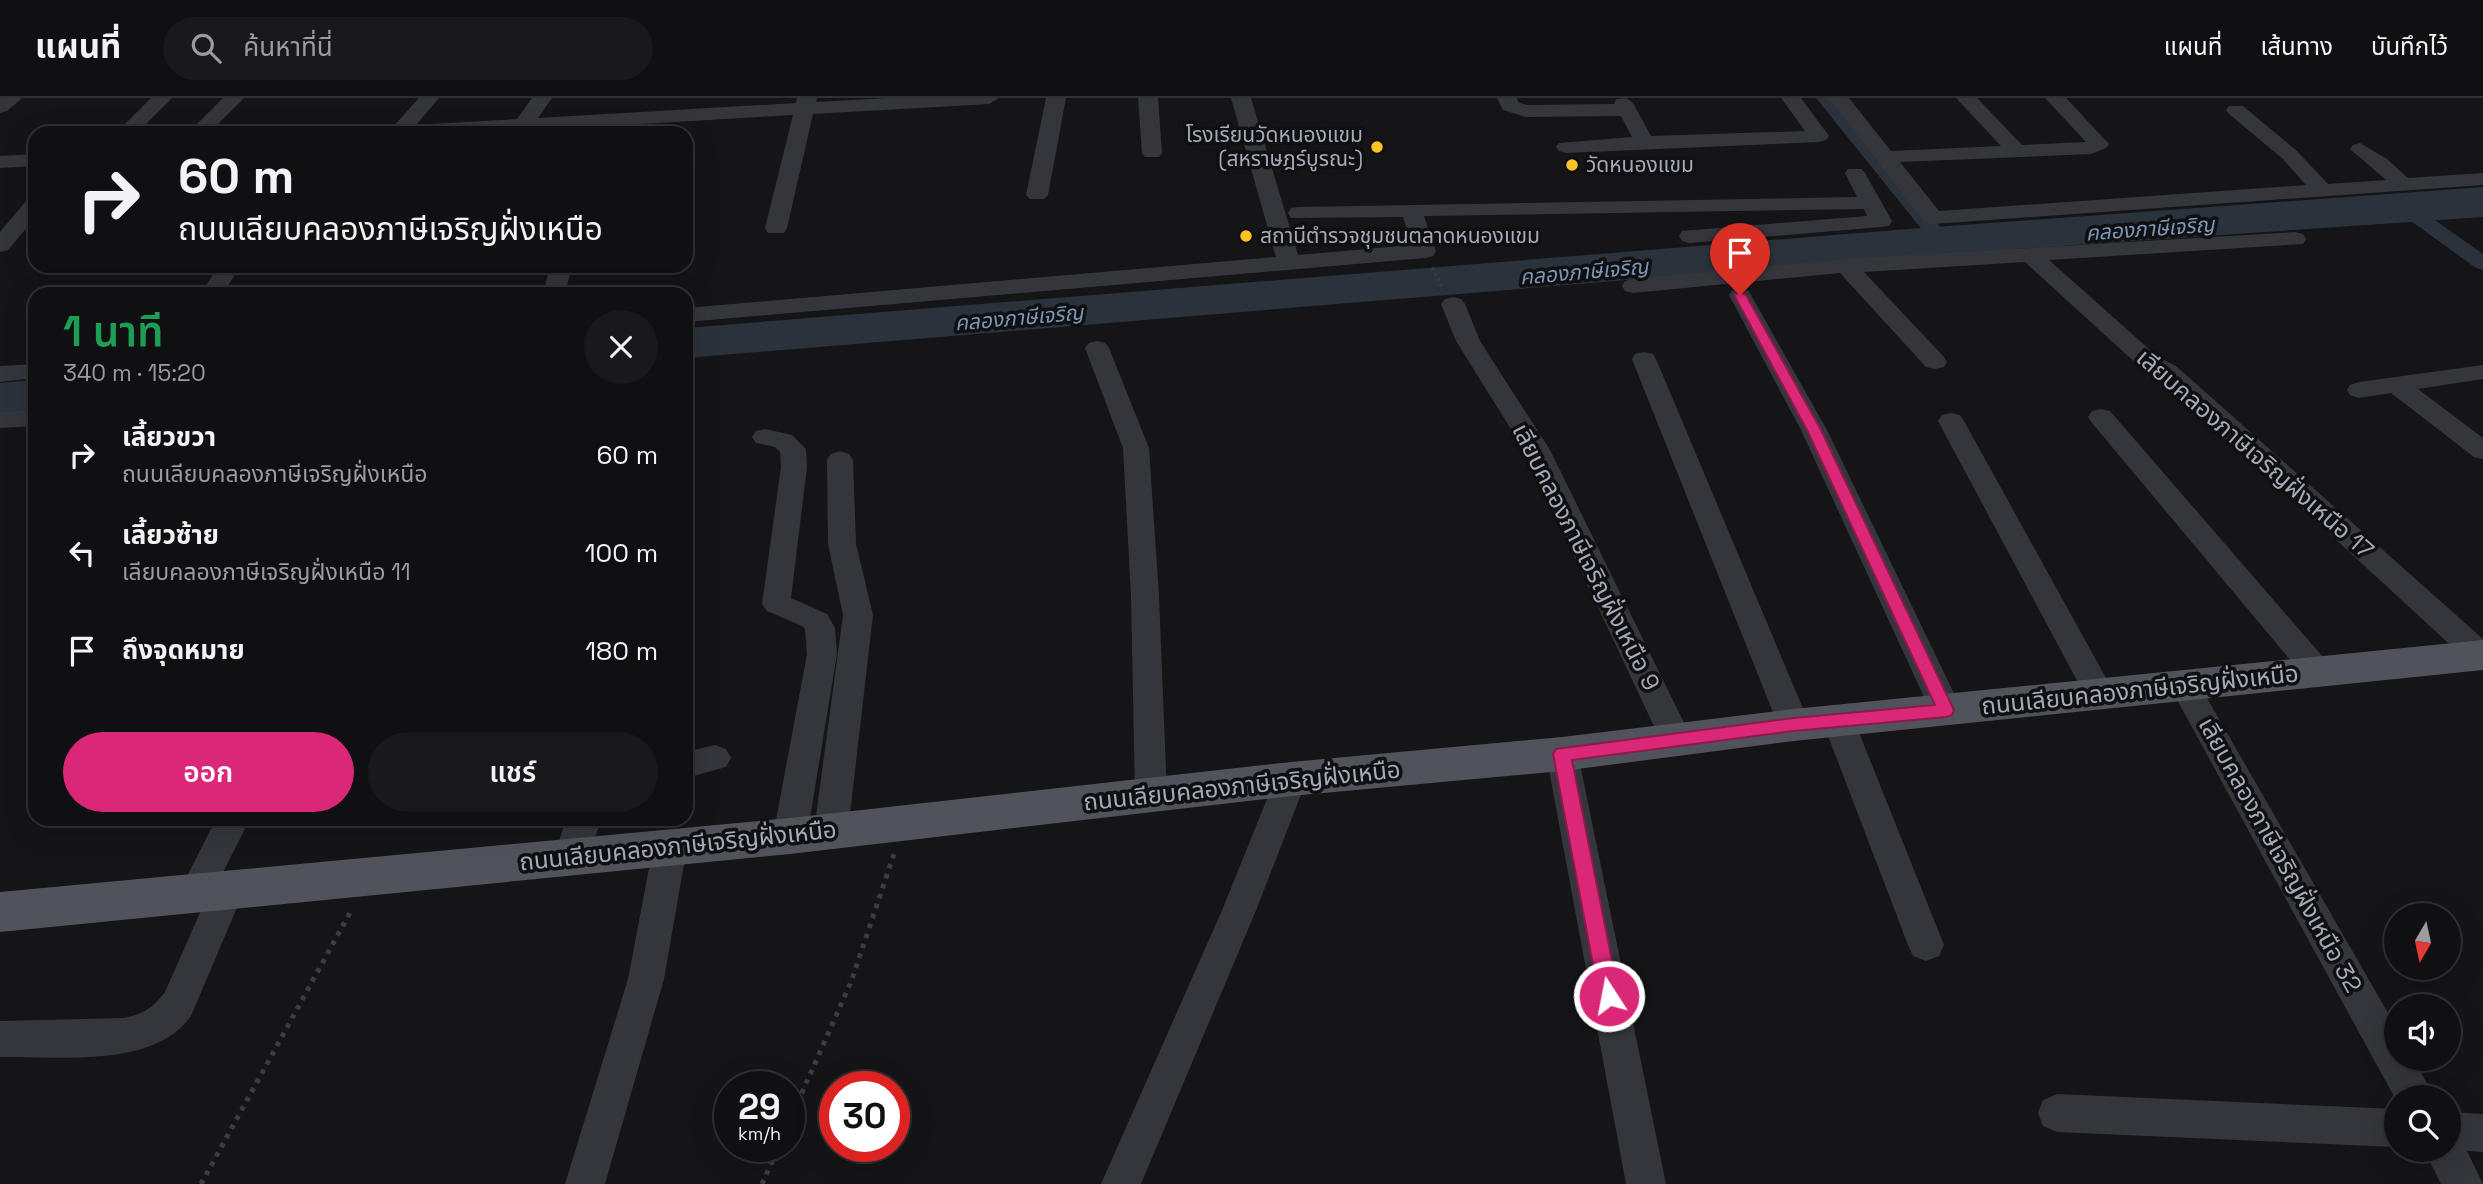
<!DOCTYPE html>
<html lang="th">
<meta charset="utf-8">
<style>
body{margin:0;font-family:"Space Grotesk","Noto Sans Thai",sans-serif;background:#19181a;color:#f1f3f6;height:100vh;display:flex;flex-direction:column;font-size:26px;white-space:nowrap}
*{box-sizing:border-box;margin:0}
p{font-size:23px;color:#9c9c9f}
.icon{flex:none;width:38px;height:38px;fill:none;stroke:currentColor;stroke-width:2;stroke-linecap:round;stroke-linejoin:round}
.map{position:relative;flex:1;overflow:hidden}
.panel{position:absolute;left:28px;top:189px;width:665px;height:539px;display:flex;flex-direction:column;background:#100f11;border-radius:21px;box-shadow:0 7px 28px #0002,0 0 0 2px #302f31}
.panel>*{flex:none}
.hud{position:absolute;left:28px;top:28px;width:665px;height:147px;border-radius:21px;box-shadow:0 7px 28px #0002,0 0 0 2px #302f31;background:#100f11;color:#f1f3f6;overflow:hidden}
.needle{width:46px;rotate:189deg}
.controls{position:absolute;left:2384px;top:805px;display:grid;gap:14px}
.controls a{display:grid;place-items:center;width:77px;height:77px;border-radius:50%;background:#100f11;box-shadow:0 7px 28px #0002,0 0 0 2px #302f31;font-size:35px}
.speed{position:absolute;left:714px;top:973px;display:flex;gap:14px;font-size:35px;font-weight:700;text-align:center}
.speed>*{display:grid;place-content:center;width:91px;height:91px;border-radius:50%;background:#100f11;box-shadow:0 7px 28px #0002,0 0 0 2px #302f31;line-height:1}
.speed small{font-size:18px;font-weight:400}
.speed .limit{border:10px solid #d22;background:#fff;color:#111}
.pin{position:absolute;display:grid;place-items:center;width:60px;height:60px;color:#fff;margin:-72px -30px;border-radius:50% 50% 50% 0;rotate:-45deg;box-shadow:0 0 7px #0007}
.pin .icon{rotate:45deg}
.me{position:absolute;width:77px;margin:-38px;rotate:349deg;stroke-linejoin:round;filter:drop-shadow(0 0 5px #0008)}
.turn{display:flex;align-items:center;gap:24px;height:147px;padding:0 35px;font-size:32px}
.turn .icon{width:91px;height:91px;stroke-width:2.5}
.turn b{display:block;font-size:49px;line-height:60px}
.round{display:grid;place-items:center;flex:none;width:74px;height:74px;border-radius:37px;background:#19181a}
.headline{display:flex;align-items:center;justify-content:space-between;height:119px;padding:0 35px}
h1{font-size:42px;font-weight:600;line-height:52px;color:#1e9e55}
.action{display:flex;gap:14px;margin-top:auto;padding:14px 35px}
.action a{flex:1;height:80px;border-radius:42px;background:#db2777;color:#fff;font-size:28px;font-weight:600;line-height:80px;text-align:center}
.action a+a{background:#19181a;color:#f1f3f6}
ul{padding:0;list-style:none}
li{display:flex;align-items:center;gap:21px;height:98px;padding:0 35px}
li div{flex:1}
li b{display:block;font-size:26px}
li em{font-style:normal}
header{display:flex;align-items:center;gap:42px;box-sizing:border-box;height:98px;padding:0 35px;background:#100f11;border-bottom:2px solid #302f31}
header strong{font-size:33px}
nav{display:flex;gap:38px;margin-inline-start:auto;font-size:24px}
.search{width:490px;height:63px;background:#19181a;display:flex;align-items:center;gap:18px;box-sizing:border-box;padding:0 24px;border-radius:38px;color:#9c9c9f;font-size:26px}
.map>svg:first-child{display:block}
.water{fill:#2a323b}
.lines{fill:none;stroke-linecap:round;stroke-linejoin:round}
.canal{fill:#2a323b;fill-rule:evenodd}
.path-far1{stroke:#3b3d43;stroke-width:3.5;stroke-dasharray:2.5 3.5;stroke-linecap:butt}
.path{stroke:#3b3d43;stroke-width:5;stroke-dasharray:4.5 6;stroke-linecap:butt}
.minor{fill:#35363c;fill-rule:evenodd}
.major{fill:#51535b;fill-rule:evenodd}
.route{fill:#db2777;stroke:#8e194d;stroke-width:2}
.poi-dot{fill:#ffc224;stroke:#100f12;stroke-width:2.5}
.labels{text-anchor:middle;stroke-width:7;stroke-linejoin:round;paint-order:stroke}
.far-poi-label{font-size:21px;fill:#a5aab8;stroke:#100f12;text-anchor:start}
.far-water-label{font-size:21px;font-style:italic;fill:#7996b6;stroke:#100f12}
.street-label{font-size:24px;fill:#a5aab8;stroke:#100f12}
</style>
<header>
<strong>แผนที่</strong>
<div class="search"><svg class="icon" aria-label="search" viewBox="0 0 24 24"><circle cx="10" cy="10" r="6"/><path d="M15 15l6 6"/></svg>ค้นหาที่นี่</div>
<nav><a>แผนที่</a><a>เส้นทาง</a><a>บันทึกไว้</a></nav>
</header>
<div class="map">
<svg width="2483" height="1086" viewBox="0 0 2483 1086">
<rect width="100%" height="100%" fill="#151417"/>
<path class="water" d="M2483 89V119L1929 157 686 260V230L1908 131Z
M35 282V315L0 318V285Z"/>
<g class="lines">
<path class="canal" d="M1816 0H1835L1950 141 1953 145 1950 149H1936Z
M2411 108 2418 110 2483 156V172L2476 170 2404 118 2401 114 2404 110Z"/>
<path class="path-far1" d="M1432 170 1443 190"/>
<path class="path" d="M789 1024 851 884 894 756
M201 1086 352 811
M762 1086 779 1048"/>
<path class="minor" d="M0 0H22L7 13 0 15Z
M151 0H172L137 35H116Z
M223 0H244L209 35H188Z
M419 0H439L416 27 517 21 532 0H552L538 20 796 5 797 0H817L816 4 889 0H999L989 6 813 16 787 130 784 135H768L765 130 793 17 487 35H375L378 31 393 29Z
M1046 0H1066L1048 97 1044 101H1030L1026 97Z
M1138 0H1158L1162 55 1159 59H1145L1142 55Z
M1231 0H1251L1298 157 1412 147 1403 119 1291 120 1288 115 1291 110 1299 109 1857 99 1845 75 1848 71H1862L1865 75 1892 123 1889 128 1881 129 1690 145 1682 143 1679 138 1682 133 1867 118 1864 111 1424 118 1436 153 1433 158 1425 160 686 224V210L1276 159Z
M1497 0H1517L1518 4 1527 7 1614 6 1616 1 1626 0 1633 5 1651 38 1805 33 1781 0H1801L1829 38 1826 42 1819 44 1566 55 1559 53 1556 49 1559 45 1632 39 1621 18 1526 19 1503 12Z
M1829 0H1849L1891 53 2001 48 1956 0H1977L2022 47 2086 44 2045 0H2066L2109 46 2106 50 2091 56 1900 64 1939 113 2306 87 2283 61 2229 16 2226 12 2229 8H2243L2297 53 2328 86 2386 82 2350 51 2353 47 2360 45 2387 61 2408 80 2483 75V87L1933 126 1925 125Z
M35 56V68L0 70V58Z
M35 101V120L8 152 0 154V134L27 102Z
M2295 134 2303 136 2306 141 2303 146 2049 162 2158 259 2176 268 2483 541V568L2470 565 2158 278 2140 269 2025 164 1864 174 1944 259 1947 264 1944 269 1935 271 1926 269 1840 175 1633 195 1625 193 1622 188 1625 183 1633 181 1846 161Z
M168 168H204L201 173H171Z
M218 168H240L223 196H201Z
M550 168H572L565 196H543Z
M1740 190 1748 192 1751 197 1827 332 1962 612 1957 621 1946 624 1935 621 1930 612 1801 332 1729 197 1732 192Z
M1453 199 1461 201 1465 206 1480 243 1550 352 1692 641 1687 650 1676 654 1665 650 1660 641 1524 352 1456 243 1441 206 1445 201Z
M1097 243 1105 245 1109 250 1149 350 1159 498 1167 697 1163 706 1151 710 1139 706 1135 697 1131 498 1123 350 1085 250 1089 245Z
M1644 254 1653 256 1656 261 1810 627 1805 636 1794 639 1783 636 1778 627 1632 261 1635 256Z
M35 266V280L0 284V268Z
M2483 267V281L2418 291 2483 340V361L2474 359 2391 295 2359 300 2350 297 2347 292 2350 287 2359 284Z
M2101 311 2110 313 2329 566 2333 574 2329 582 2318 586 2307 582 2092 325 2088 319 2092 313Z
M35 312V328L0 330V314Z
M1951 315 1960 317 1964 323 2111 589 2115 597 2111 605 2100 609 2089 605 1938 323 1942 317Z
M765 331 792 337 806 351 807 369 791 500 827 516 835 530 837 556 807 738 802 748 790 752 778 748 773 738 807 556 805 531 802 528 767 513 762 506 781 369 780 354 775 349 756 345 752 339 756 333Z
M840 353 849 356 853 362 856 446 873 517 848 733 843 743 831 747 819 743 814 733 843 517 828 446 827 362 831 356Z
M2185 577 2196 581 2396 929V961H2414L2434 999H2396V1002L2170 589 2174 581Z
M1838 610 1849 613 1854 622 1944 847 1939 858 1926 863 1913 858 1908 847 1822 622 1827 613Z
M1562 643 1573 647 1578 656 1666 1086H1626L1546 656 1551 647Z
M715 647 726 651 731 660 726 669 686 680V654Z
M1291 668 1302 672 1307 681 1257 810 1141 1086H1101L1223 810 1275 681 1280 672Z
M216 721H250L220 780 227 778 239 782 244 793 191 918C154 971 57 958 0 959V923L124 920C143 916 153 910 165 894L203 808 195 811 183 807 178 796Z
M566 721H602L583 769 571 773 559 769 554 759Z
M670 735 682 739 687 749 664 881 605 1086H565L628 881 653 749 658 739Z
M2057 996 2396 1011V1049L2057 1034 2043 1028 2038 1015 2043 1002Z
M2448 1014 2483 1016V1054L2467 1053 2483 1086H2441L2424 1052H2448Z"/>
<path class="major" d="M2483 542V572L1794 643 1562 673 1291 698 790 756 0 834V794L790 720 1291 664 1562 639 1794 611Z"/>
</g>
<path class="route" d="M1740 194 1746 197 1821 332 1954 612 1952 617 1946 619 1794 633 1572 662 1619 898 1616 904 1609 907 1602 904 1599 898 1553 656 1556 651 1794 620 1935 607 1807 332 1734 197Z"/>
<g class="poi-dot">
<circle cx="1377" cy="49" r="7"/>
<circle cx="1572" cy="67" r="7"/>
<circle cx="1246" cy="138" r="7"/>
</g>
<g class="labels">
<g class="far-poi-label">
<text x="1363" y="44" text-anchor="end">โรงเรียนวัดหนองแขม<tspan x="1363" dy="24">(สหราษฎร์บูรณะ)</tspan></text>
<text x="1586" y="74">วัดหนองแขม</text>
<text x="1260" y="145">สถานีตำรวจชุมชนตลาดหนองแขม</text>
</g>
<g class="far-water-label">
<text transform="translate(2150 131) rotate(-4)" y="7">คลองภาษีเจริญ</text>
<text transform="translate(1584 174) rotate(-5)" y="7">คลองภาษีเจริญ</text>
<text transform="translate(1019 220) rotate(-5)" y="7">คลองภาษีเจริญ</text>
</g>
<g class="street-label">
<text transform="translate(2255 356) rotate(41)" y="8">เลียบคลองภาษีเจริญฝั่งเหนือ 17</text>
<text transform="translate(1586 459) rotate(63)" y="8">เลียบคลองภาษีเจริญฝั่งเหนือ 9</text>
<text transform="translate(2140 592) rotate(-6)" y="8">ถนนเลียบคลองภาษีเจริญฝั่งเหนือ</text>
<text transform="translate(1242 688) rotate(-6)" y="8">ถนนเลียบคลองภาษีเจริญฝั่งเหนือ</text>
<text transform="translate(678 748) rotate(-6)" y="8">ถนนเลียบคลองภาษีเจริญฝั่งเหนือ</text>
<text transform="translate(2280 757) rotate(61)" y="8">เลียบคลองภาษีเจริญฝั่งเหนือ 32</text>
</g>
</g>
</svg>
<div class="controls">
<a><svg class="needle" viewBox="-14 -14 28 28"><path d="M0-13l5 13h-10z" fill="#e53935"/><path d="M0 13l5-13h-10z" fill="#9c9c9f"/></svg></a>
<a><svg class="icon" aria-label="sound" viewBox="0 0 24 24"><path d="M4 9h4l5-4v14l-5-4H4zM17 9q2 3 0 6"/></svg></a>
<a><svg class="icon" aria-label="search" viewBox="0 0 24 24"><circle cx="10" cy="10" r="6"/><path d="M15 15l6 6"/></svg></a>
</div>
<div class="speed"><div>29<small>km/h</small></div><div class="limit">30</div></div>
<div class="pin" style="left:1740px;top:197px;background:#d93025"><svg class="icon" aria-label="arrive" viewBox="0 0 24 24"><path d="M6 21V4h12l-3 4 3 4H6"/></svg></div>
<svg class="me" style="left:1609px;top:898px" viewBox="-20 -20 40 40"><circle r="17" fill="#db2777" stroke="#fff" stroke-width="3"/><path d="M0-11L8 9 0 5-8 9z" fill="#fff"/></svg>
<div class="hud">
<div class="turn"><svg class="icon" aria-label="right" viewBox="0 0 24 24"><path d="M7 20v-9h11M14 6l5 5-5 5"/></svg><div><b>60 m</b>ถนนเลียบคลองภาษีเจริญฝั่งเหนือ</div></div>
</div>
<section class="panel">
<div class="headline"><div><h1>1 นาที</h1><p>340 m · 15:20</p></div><a class="round"><svg class="icon" aria-label="close" viewBox="0 0 24 24"><path d="M6 6l12 12M18 6L6 18"/></svg></a></div>
<ul>
<li><svg class="icon" aria-label="right" viewBox="0 0 24 24"><path d="M7 20v-9h11M14 6l5 5-5 5"/></svg><div><b>เลี้ยวขวา</b><p>ถนนเลียบคลองภาษีเจริญฝั่งเหนือ</p></div><em>60 m</em></li>
<li><svg class="icon" aria-label="left" viewBox="0 0 24 24"><path d="M17 20v-9H6M10 6l-5 5 5 5"/></svg><div><b>เลี้ยวซ้าย</b><p>เลียบคลองภาษีเจริญฝั่งเหนือ 11</p></div><em>100 m</em></li>
<li><svg class="icon" aria-label="arrive" viewBox="0 0 24 24"><path d="M6 21V4h12l-3 4 3 4H6"/></svg><div><b>ถึงจุดหมาย</b></div><em>180 m</em></li>
</ul>
<div class="action"><a>ออก</a><a>แชร์</a></div>
</section>
</div>
